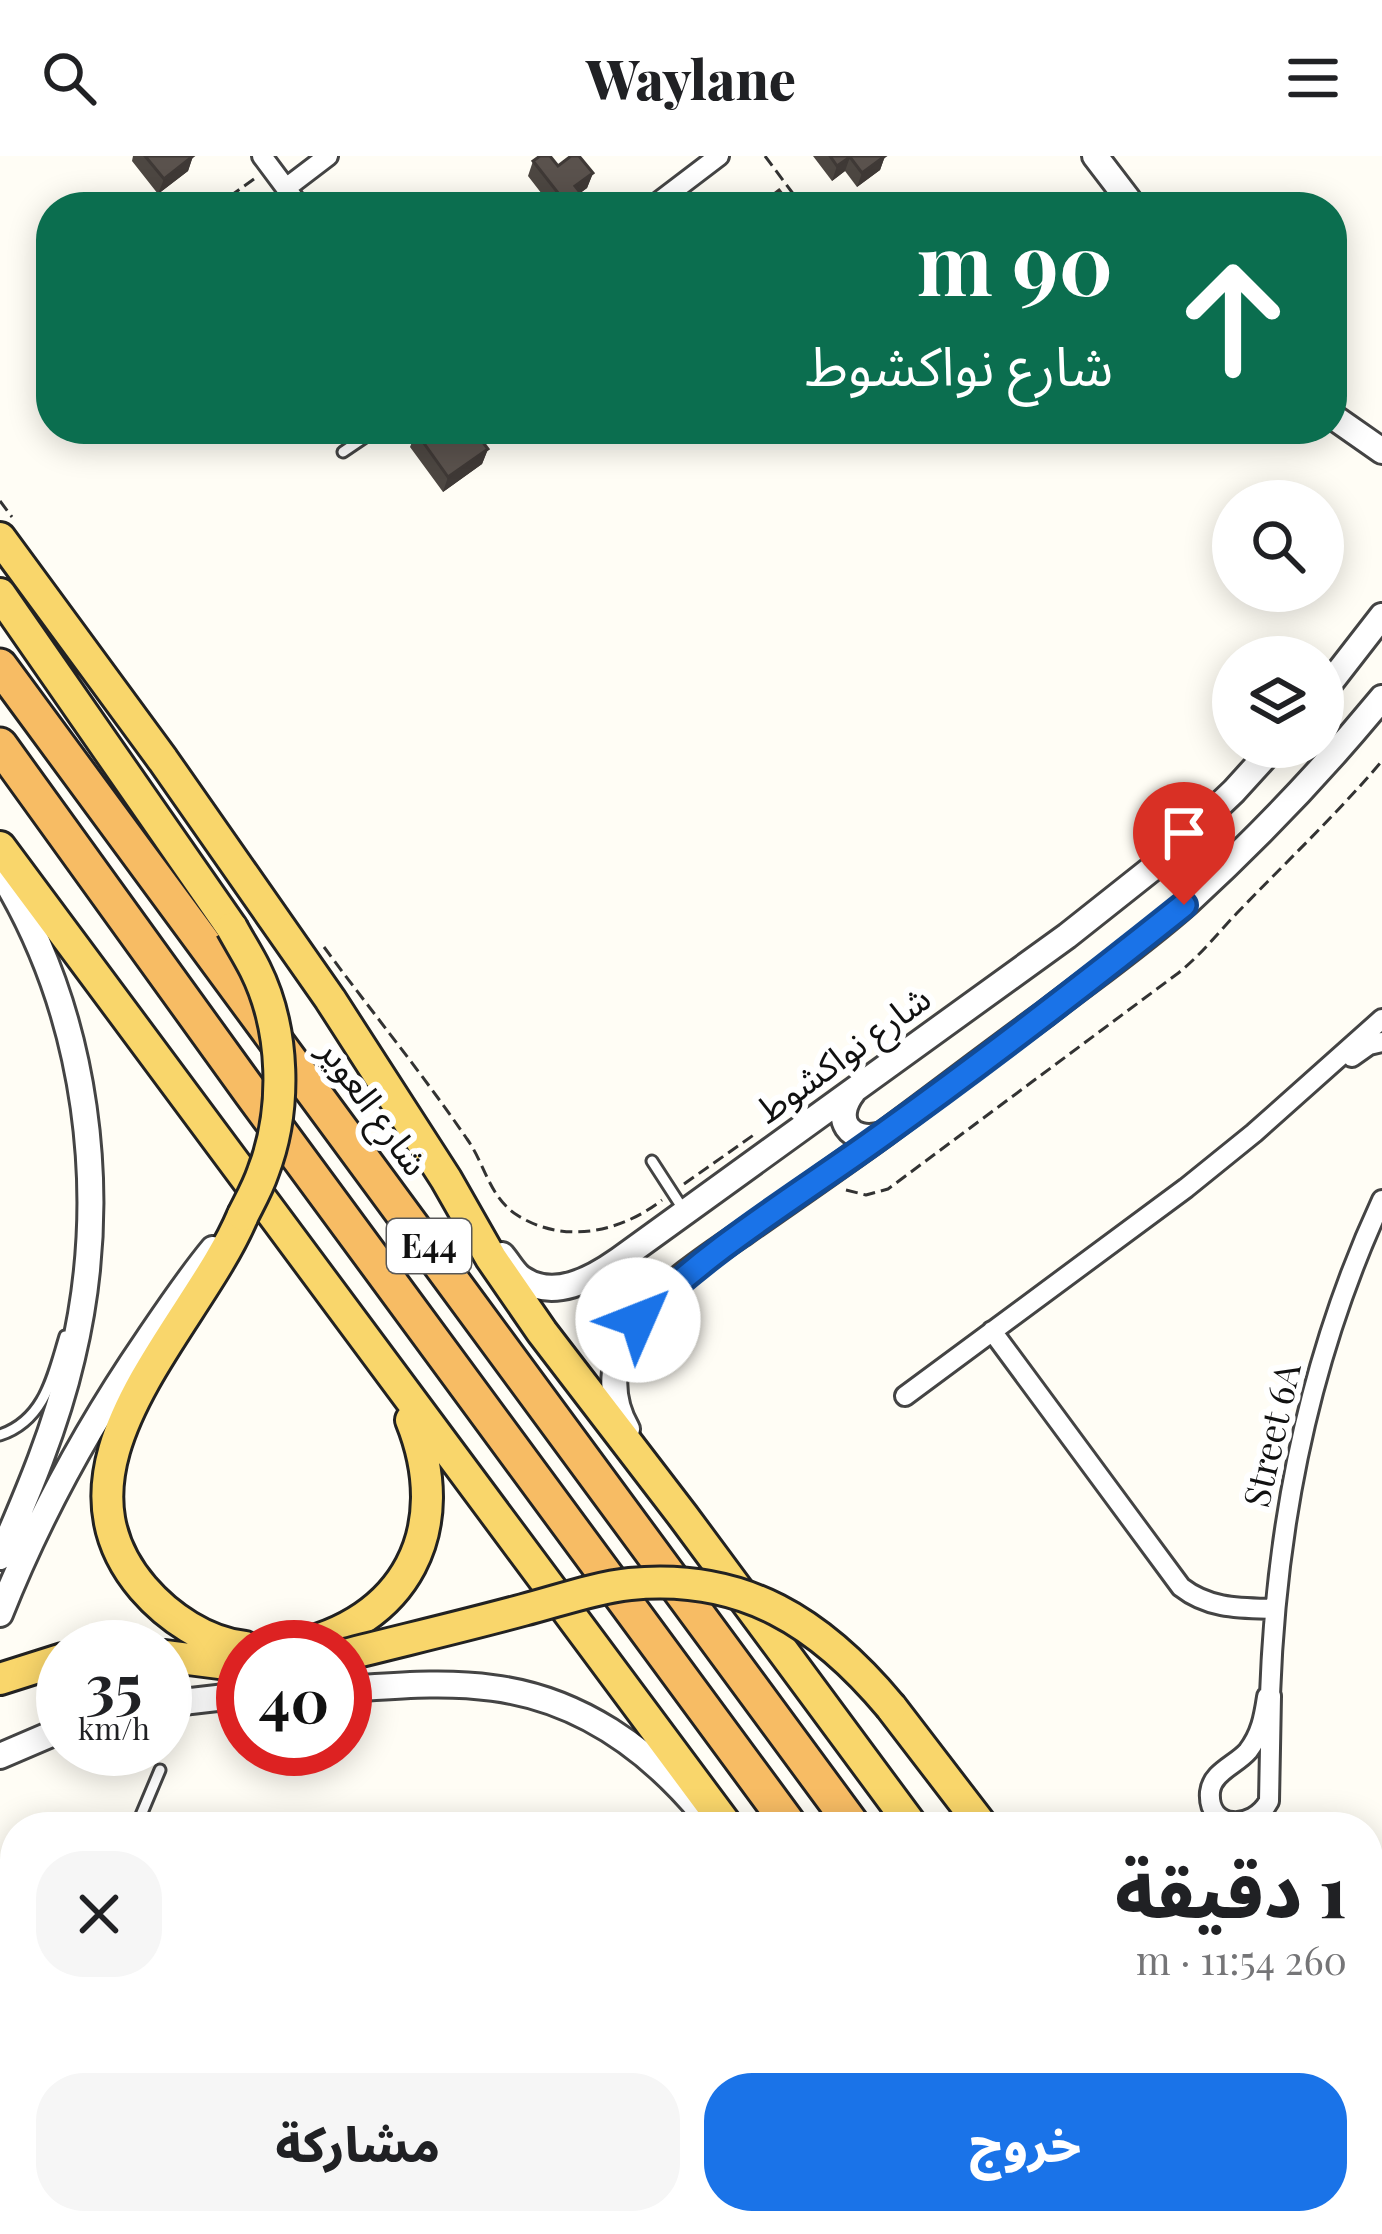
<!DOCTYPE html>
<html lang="ar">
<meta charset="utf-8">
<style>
body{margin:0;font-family:"Playfair Display","Noto Sans Arabic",serif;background:#f6f6f6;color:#202124;direction:rtl;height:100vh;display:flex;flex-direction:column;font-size:45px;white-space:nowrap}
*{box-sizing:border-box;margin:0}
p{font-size:39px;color:#757577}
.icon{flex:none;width:66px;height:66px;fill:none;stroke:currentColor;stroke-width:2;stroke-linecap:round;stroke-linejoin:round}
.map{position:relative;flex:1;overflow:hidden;direction:ltr}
.details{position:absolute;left:0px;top:1656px;width:1383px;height:423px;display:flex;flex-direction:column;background:#fff;border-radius:48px 48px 0 0;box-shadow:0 6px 30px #0003;direction:rtl}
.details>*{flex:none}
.top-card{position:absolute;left:36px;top:36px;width:1311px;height:252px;border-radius:48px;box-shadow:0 6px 30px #0003;direction:rtl;background:#0b6e4f;color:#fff;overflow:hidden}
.controls{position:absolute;left:1212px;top:324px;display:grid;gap:24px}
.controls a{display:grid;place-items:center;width:132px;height:132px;border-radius:50%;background:#fff;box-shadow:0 6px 30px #0003;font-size:60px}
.speed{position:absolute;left:36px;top:1464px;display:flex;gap:24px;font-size:60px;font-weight:700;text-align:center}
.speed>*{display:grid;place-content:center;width:156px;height:156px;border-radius:50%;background:#fff;box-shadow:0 6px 30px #0003;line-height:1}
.speed small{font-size:30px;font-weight:400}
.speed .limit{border:18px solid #d22;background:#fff;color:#111}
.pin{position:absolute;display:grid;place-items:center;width:102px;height:102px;color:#fff;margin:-123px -51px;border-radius:50% 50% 50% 0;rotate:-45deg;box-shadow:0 0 12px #0007}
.pin .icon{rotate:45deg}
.me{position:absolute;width:132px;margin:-66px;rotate:46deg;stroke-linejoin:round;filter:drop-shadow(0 0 9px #0008)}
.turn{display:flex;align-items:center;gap:42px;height:252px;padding:0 36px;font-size:54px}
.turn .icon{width:156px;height:156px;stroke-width:2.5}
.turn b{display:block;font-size:84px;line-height:102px}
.round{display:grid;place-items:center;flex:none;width:126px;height:126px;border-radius:48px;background:#f6f6f6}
.summary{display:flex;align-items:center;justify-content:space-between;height:204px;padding:0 36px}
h1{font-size:72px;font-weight:800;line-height:90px}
.button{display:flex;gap:24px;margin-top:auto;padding:24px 36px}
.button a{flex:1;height:138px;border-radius:48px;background:#1a73e8;color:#fff;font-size:48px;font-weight:800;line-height:138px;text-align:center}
.button a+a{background:#f6f6f6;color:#202124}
header{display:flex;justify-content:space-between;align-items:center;height:156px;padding:0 36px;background:#fff;font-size:54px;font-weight:800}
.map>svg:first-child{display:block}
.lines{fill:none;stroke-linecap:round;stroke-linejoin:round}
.service-casing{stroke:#444;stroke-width:15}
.minor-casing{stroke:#444;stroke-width:24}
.tertiary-casing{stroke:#444;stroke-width:30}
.primary-casing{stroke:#222;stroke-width:36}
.trunk-casing{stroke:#222;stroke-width:39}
.path{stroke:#333;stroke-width:3;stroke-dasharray:12 6;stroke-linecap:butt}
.service{stroke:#fff;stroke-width:9}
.minor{stroke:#fff;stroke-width:18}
.tertiary{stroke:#fff;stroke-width:24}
.primary{stroke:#f9d66b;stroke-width:30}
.trunk{stroke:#f7bc64;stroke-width:33}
.primary-bridge-casing{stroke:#222;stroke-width:36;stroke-linecap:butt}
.primary-bridge{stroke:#f9d66b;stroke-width:30}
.wall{fill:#4d4742}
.shaded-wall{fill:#3f3936}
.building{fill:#5a524d;stroke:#3f3936;stroke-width:3}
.route-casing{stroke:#114b97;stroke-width:30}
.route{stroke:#1a73e8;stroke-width:21}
.labels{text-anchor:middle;stroke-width:12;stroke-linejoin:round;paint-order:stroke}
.shield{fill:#fff;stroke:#585858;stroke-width:3}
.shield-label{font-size:33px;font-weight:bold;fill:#111}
.street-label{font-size:36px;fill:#111;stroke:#fff}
</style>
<header><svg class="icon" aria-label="menu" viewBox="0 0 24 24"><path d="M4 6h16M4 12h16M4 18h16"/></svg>Waylane<svg class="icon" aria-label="search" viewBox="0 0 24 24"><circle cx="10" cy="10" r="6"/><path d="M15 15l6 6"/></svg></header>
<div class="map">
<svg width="1382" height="2078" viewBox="0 0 1382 2078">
<rect width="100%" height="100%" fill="#fffdf5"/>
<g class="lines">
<defs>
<path id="service" d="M343 296 377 273
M652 1005 685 1056
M0 1279C45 1264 53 1219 65 1180
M136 1671 160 1614
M0 2000 15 1964
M138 2078 141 2064"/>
<path id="minor" d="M262 0 300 51
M286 32 328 0
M652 51 719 0
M1352 901 1369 889 1382 886
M992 1175 1181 1431C1209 1453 1240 1452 1275 1453
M905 1240 1186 1032 1254 977 1382 863
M1270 1539C1276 1369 1310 1199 1382 1044
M1271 1540 1269 1645C1253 1675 1207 1674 1210 1636 1212 1616 1236 1609 1248 1595 1261 1578 1264 1561 1267 1541Z"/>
<path id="tertiary" d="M1095 0 1134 51
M1332 260 1382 295
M1323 536 1382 460
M0 715C88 858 111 1039 72 1202 56 1271 28 1337 0 1401
M853 936C832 963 849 988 882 979
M502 1099C508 1106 514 1117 521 1122 553 1145 592 1123 619 1104L1067 780 1154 711 1234 635 1274 591
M627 1273C606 1237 612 1195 638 1163 667 1128 706 1102 743 1077 790 1044 838 1011 885 977 938 938 991 897 1045 858 1093 821 1143 786 1188 746 1258 682 1322 615 1382 542
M0 1458C39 1360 89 1269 148 1183 169 1152 189 1122 213 1093
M345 1533C394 1530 445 1525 493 1532 579 1543 649 1593 703 1658
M165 1548 243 1539
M0 1600 63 1573"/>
<path id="primary" d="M0 382 163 604 330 843 446 1023 491 1102 542 1176 683 1360 913 1671
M0 438 232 772
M0 691 728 1671
M243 1059C196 1172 37 1308 143 1432 168 1461 206 1487 245 1491
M290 1491C406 1468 455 1373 411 1264
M165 1500 243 1510
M0 1523 63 1503
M891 1551 983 1671
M1013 2064 1023 2078
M1204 2064 1214 2078"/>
<path id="trunk" d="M0 510 854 1671
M0 589 251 937 791 1671
M1078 2064 1089 2078
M1142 2064 1153 2078"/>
</defs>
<use href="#service" class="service-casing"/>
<use href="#minor" class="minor-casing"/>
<use href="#tertiary" class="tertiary-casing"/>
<use href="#primary" class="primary-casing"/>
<use href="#trunk" class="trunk-casing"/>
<path class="path" d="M765 0 803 51
M215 51 254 23
M0 345 12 361
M324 791C371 855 422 917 467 983 485 1008 489 1041 517 1059 564 1089 621 1076 662 1044
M684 1028 755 978
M846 1034 866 1039 888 1033 1177 818C1200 800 1217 778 1237 757 1286 706 1336 659 1382 605"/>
<use href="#service" class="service"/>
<use href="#minor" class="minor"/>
<use href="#tertiary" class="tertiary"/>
<use href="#primary" class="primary"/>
<use href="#trunk" class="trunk"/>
<defs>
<path id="primary-bridge" d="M232 772C239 785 248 799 255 813 285 873 287 954 263 1016 258 1031 250 1045 243 1059
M345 1499C404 1484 464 1470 523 1454 558 1445 594 1432 630 1428 744 1417 821 1467 891 1551"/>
</defs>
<use href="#primary-bridge" class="primary-bridge-casing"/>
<use href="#primary-bridge" class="primary-bridge"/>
</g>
<path class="wall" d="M133 0H193L188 15 158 38 132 5Z
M813 0H885L880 14 857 31 845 15 832 25Z
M533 5 593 17 587 32 580 37 583 40 579 51H552L528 20Z
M416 276 488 293 482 308 443 336 410 291Z"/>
<path class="shaded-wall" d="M193 0 188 15 158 38 164 23Z
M885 0 880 14 857 31 862 17Z
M850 1 845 15 832 25 837 10Z
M593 17 587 32 570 45 575 30Z
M488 293 482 308 443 336 448 321Z"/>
<path class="building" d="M145 0H193L164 23Z
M540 0H550L558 10 571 0H579L593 17 575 30 583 40 569 51 533 5Z
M830 0H885L862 17 850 1 837 10Z
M779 34 792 51H742L755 41 761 48Z
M420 273H473L488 293 448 321 416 276Z"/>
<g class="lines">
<defs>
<path id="route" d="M638 1164C710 1092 796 1041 878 982 983 907 1084 829 1184 749"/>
</defs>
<use href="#route" class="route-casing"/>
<use href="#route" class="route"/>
</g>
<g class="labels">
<rect class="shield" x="387" y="1063" width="84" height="54" rx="9"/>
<g class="shield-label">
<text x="429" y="1102">E44</text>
</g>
<g class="street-label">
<text transform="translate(843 898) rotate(-36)" y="13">شارع نواكشوط</text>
<text transform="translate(374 951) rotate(54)" y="13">شارع العوير</text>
<text transform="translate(1272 1279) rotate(-77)" y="13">Street 6A</text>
</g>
</g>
</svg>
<div class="controls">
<a><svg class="icon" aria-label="search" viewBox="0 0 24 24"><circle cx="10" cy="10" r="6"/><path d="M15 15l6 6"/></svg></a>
<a><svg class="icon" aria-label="layers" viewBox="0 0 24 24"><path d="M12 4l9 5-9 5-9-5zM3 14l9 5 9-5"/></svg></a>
</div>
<div class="speed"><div>35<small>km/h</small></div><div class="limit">40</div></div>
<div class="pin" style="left:1184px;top:749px;background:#d93025"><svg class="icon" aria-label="arrive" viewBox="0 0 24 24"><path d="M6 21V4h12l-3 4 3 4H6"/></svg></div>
<svg class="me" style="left:638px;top:1164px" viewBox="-20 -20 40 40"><circle r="19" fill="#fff"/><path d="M0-13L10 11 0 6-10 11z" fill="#1a73e8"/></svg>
<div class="top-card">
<div class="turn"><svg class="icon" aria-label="ahead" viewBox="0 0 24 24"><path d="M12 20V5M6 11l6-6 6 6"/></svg><div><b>90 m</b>شارع نواكشوط</div></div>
</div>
<section class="details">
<div class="summary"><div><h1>1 دقيقة</h1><p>260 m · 11:54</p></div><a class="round"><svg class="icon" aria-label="close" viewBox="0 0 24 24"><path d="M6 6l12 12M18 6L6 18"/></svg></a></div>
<div class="button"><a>خروج</a><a>مشاركة</a></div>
</section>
</div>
